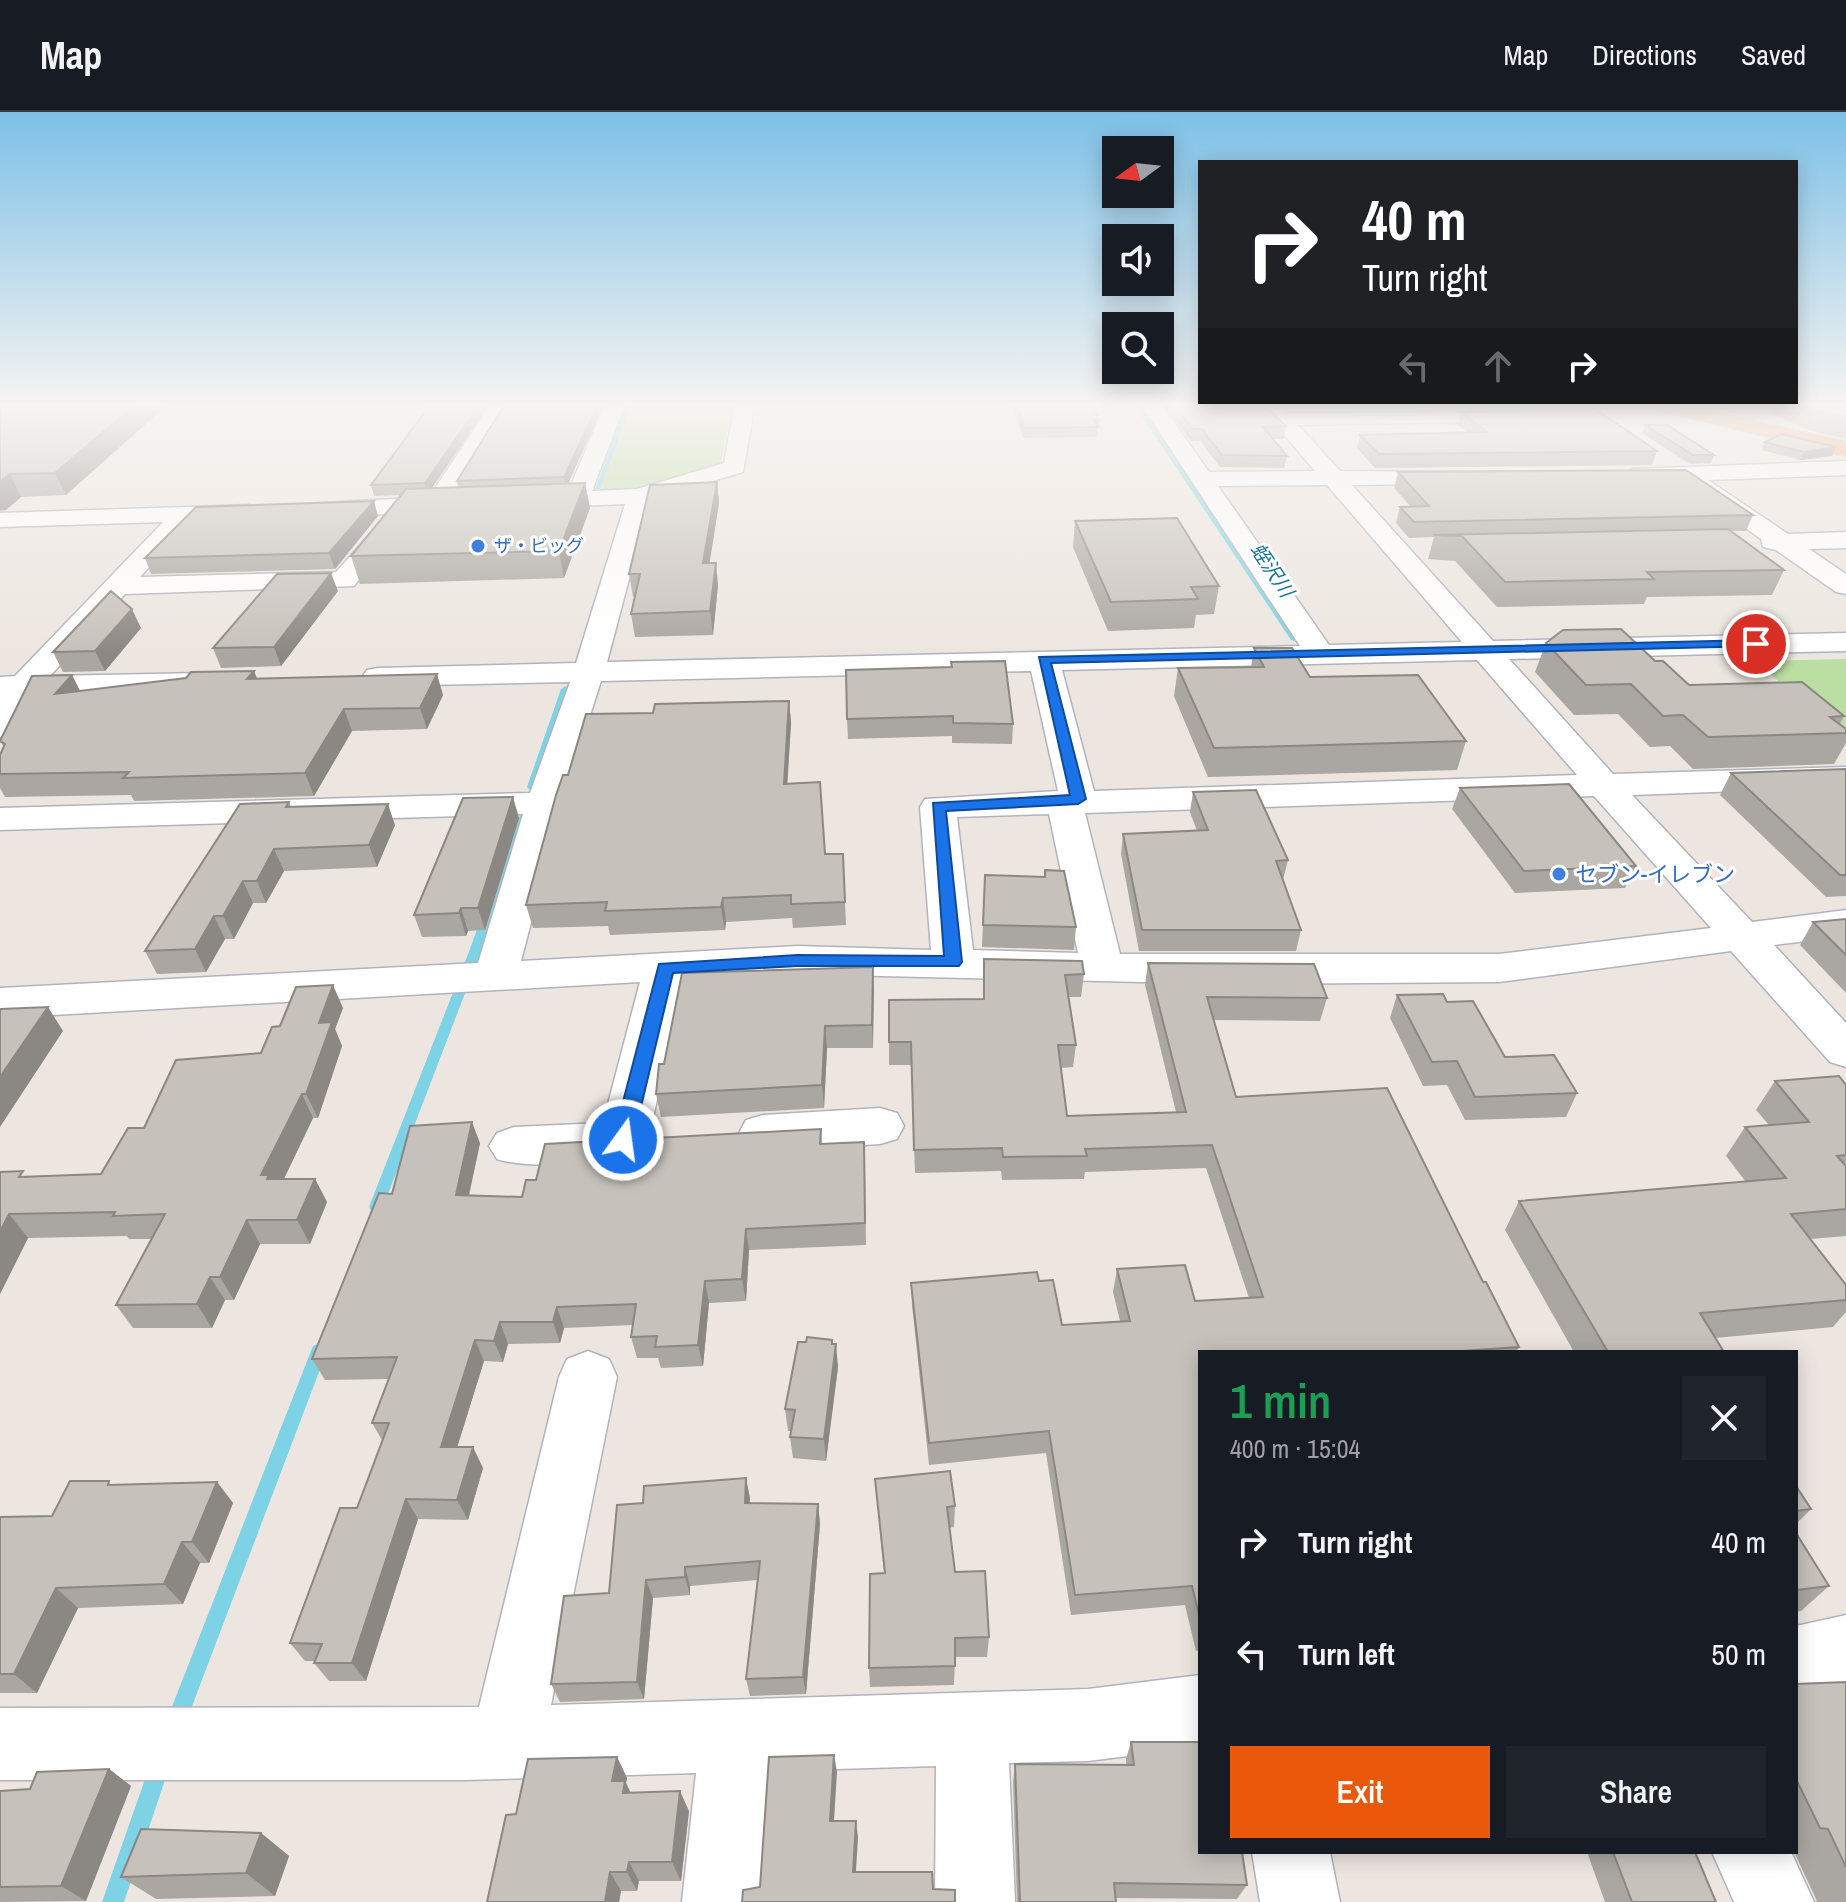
<!DOCTYPE html>
<meta charset="utf-8">
<style>
body{margin:0;font-family:"Archivo Narrow","Noto Sans JP",sans-serif;background:#20242c;color:#f1f3f6;height:100vh;display:flex;flex-direction:column;font-size:30px;white-space:nowrap}
*{box-sizing:border-box;margin:0}
p{font-size:26px;color:#9ea1a6}
.icon{flex:none;width:44px;height:44px;fill:none;stroke:currentColor;stroke-width:2;stroke-linecap:round;stroke-linejoin:round}
.map{position:relative;flex:1;overflow:hidden}
.drawer{position:absolute;left:1198px;top:1238px;width:600px;height:504px;display:flex;flex-direction:column;background:#171b24;border-radius:0px;box-shadow:0 4px 20px #0003}
.drawer>*{flex:none}
.banner{position:absolute;left:1198px;top:48px;width:600px;height:244px;border-radius:0px;box-shadow:0 4px 20px #0003;background:#202124;color:#fff;overflow:hidden}
.needle{width:52px;rotate:255deg}
.tools{position:absolute;left:1102px;top:24px;display:grid;gap:16px}
.tools a{display:grid;place-items:center;width:72px;height:72px;border-radius:0px;background:#171b24;box-shadow:0 4px 20px #0003;font-size:40px}
.pin{position:absolute;display:grid;place-items:center;width:68px;height:68px;color:#fff;margin:-34px;border:4px solid #fff;border-radius:50%;box-shadow:0 2px 8px #0007}
.me{position:absolute;width:88px;margin:-44px;rotate:14deg;stroke-linejoin:round;filter:drop-shadow(0 0 6px #0008)}
.turn{display:flex;align-items:center;gap:28px;height:168px;padding:0 32px;font-size:36px}
.turn .icon{width:104px;height:104px;stroke-width:2.5}
.turn b{display:block;font-size:56px;line-height:68px}
.lanes{display:flex;align-items:center;height:76px;padding:0 32px;background:#0003;justify-content:center;gap:40px;direction:ltr}
.lanes .off{opacity:.35}
.round{display:grid;place-items:center;flex:none;width:84px;height:84px;border-radius:0px;background:#20242c}
.overview{display:flex;align-items:center;justify-content:space-between;height:136px;padding:0 32px}
h1{font-size:48px;font-weight:600;line-height:60px;color:#1e9e55}
.button{display:flex;gap:16px;margin-top:auto;padding:16px 32px}
.button a{flex:1;height:92px;border-radius:0px;background:#ea580c;color:#fff;font-size:32px;font-weight:600;line-height:92px;text-align:center}
.button a+a{background:#20242c;color:#f1f3f6}
ul{padding:0;list-style:none}
li{display:flex;align-items:center;gap:24px;height:112px;padding:0 32px}
li div{flex:1}
li b{display:block;font-size:30px}
li em{font-style:normal}
header{display:flex;align-items:center;gap:48px;box-sizing:border-box;height:112px;padding:0 40px;background:#171b24;border-bottom:2px solid #363941}
header strong{font-size:38px}
nav{display:flex;gap:44px;margin-inline-start:auto;font-size:28px}
.map>svg:first-child{display:block}
.green{fill:#bbdea2}
.lines{fill:none;stroke-linecap:round;stroke-linejoin:round}
.stream{fill:#7dd2e5;fill-rule:evenodd}
.minor-casing{stroke:#b1b3bb;stroke-width:3}
.highway-casing{stroke:#c4c4c4;stroke-width:3}
.minor{fill:#fff;fill-rule:evenodd}
.highway{fill:#f19867;fill-rule:evenodd}
.wall{fill:#aaa6a1}
.shaded-wall{fill:#8b8783}
.building{fill:#c6c1bb;stroke:#8b8783;stroke-width:2}
.route{fill:#1a73e8;stroke:#114b97;stroke-width:2}
.shop-dot{fill:#3f7fe0;stroke:#fff;stroke-width:3}
.labels{text-anchor:middle;stroke-width:6;stroke-linejoin:round;paint-order:stroke}
.far-shop-label{font-size:18px;fill:#366cbe;stroke:#fff;text-anchor:start}
.far-water-label{font-size:20px;font-style:italic;fill:#197494;stroke:#fff}
.shop-label{font-size:22px;fill:#366cbe;stroke:#fff;text-anchor:start}
</style>
<header>
<strong>Map</strong>
<nav><a>Map</a><a>Directions</a><a>Saved</a></nav>
</header>
<div class="map">
<svg width="1846" height="1790" viewBox="0 0 1846 1790">
<rect width="100%" height="100%" fill="#ede6e0"/>
<path class="green" d="M633 292H733L720 355 626 382 603 381 600 375Z
M1846 547V627L1755 549Z"/>
<g class="lines">
<path class="stream" d="M626 292H632L600 377 595 378Z
M1134 292H1140L1299 528 1298 530 1291 528Z
M565 574 569 577 537 675 532 678 529 677 527 675 561 577Z
M522 703 527 706 482 837 383 1095 381 1099 376 1101 371 1099 369 1095 470 837 517 706Z
M319 1232 325 1234 327 1239 186 1610 183 1617 176 1620 169 1617 166 1610 311 1239 313 1234Z
M160 1643 167 1646 170 1653 124 1790H102L150 1653 153 1646Z"/>
<defs>
<path id="minor" d="M491 292H511L453 386 461 392 458 397 395 401 404 408 354 474 125 482 50 564 202 561 213 563 218 570 213 577 34 583 12 622 0 625V565L15 564 163 410 0 415V401L249 393 258 395 261 400 258 405 192 409 140 465 336 460 388 402 314 404 305 402 302 397 305 392 429 385Z
M605 292H625L592 379 637 377 724 351 735 292H755L743 360 650 388 607 550 1300 534 1141 292H1161L1209 360 1315 359 1258 292H1279L1287 301 1529 299 1532 303 1529 307 1522 309 1298 313 1340 359 1464 360 1468 365 1456 372 1352 373 1493 529 1846 521V539L1509 547 1613 662 1846 655V675L1632 683 1752 810 1846 798V824L1774 833 1846 911V955L1830 950 1731 839 1499 870 1225 872 797 862 684 868 648 1028 640 1041C607 1051 531 1058 497 1047L489 1034 497 1021 514 1015 603 1011 640 870 0 906V876L478 851 523 702 0 718V696L530 681 570 570 378 574 367 572 362 565 367 558 378 556 576 551 625 392 530 396 518 389 530 382 568 380ZM1327 373 1462 530 1329 533 1218 374ZM1477 548 1577 663 1094 679 1062 558ZM1031 559 1058 679 925 687 920 695 931 838 797 834 521 849 562 691 601 569ZM1594 684 1711 816 1499 842H1120L1085 701ZM1049 702 1078 841 973 838 957 705Z
M1846 349V363L1708 368 1788 422 1846 420V436L1809 437 1846 462V482L1836 480 1776 438 1763 435 1761 427 1692 378 1688 373 1691 369 1633 371 1621 364 1633 357Z
M880 996 897 1001 904 1014 897 1027 880 1032 763 1039 746 1034 739 1021 746 1008 763 1003Z
M588 1239 609 1247 617 1265 551 1593 1088 1577 1200 1563V1635L1088 1649 1009 1651 1015 1790H935L936 1654 770 1659 762 1790H682L696 1661 466 1668H0V1596L479 1595 559 1265 567 1247Z
M1846 1503V1573L1796 1584V1514Z
M1252 1740H1330L1340 1790H1260Z
M1712 1740H1791L1814 1790H1734Z"/>
<path id="highway" d="M1646 292H1681L1846 330V344L1649 296Z"/>
</defs>
<use href="#minor" class="minor-casing"/>
<use href="#highway" class="highway-casing"/>
<use href="#minor" class="minor"/>
<use href="#highway" class="highway"/>
</g>
<path class="wall" d="M0 292H168L66 383 21 385 6 398Z
M431 292H489L432 376H458L457 369 604 292 568 372 585 371 590 396 564 466 360 472 351 444 401 383 374 384 371 373Z
M1012 292H1091L1099 308 1097 325 1023 326Z
M1162 292H1263L1286 314 1284 327H1273L1287 344 1284 356 1220 355 1200 329H1191Z
M1432 292H1566L1436 295Z
M1755 292H1846V327L1805 317Z
M1461 300 1657 339 1652 353 1375 356 1357 336 1360 323 1467 320 1458 313Z
M1645 313 1714 343 1711 351 1690 352 1642 321Z
M1765 330 1832 344 1800 348 1762 338Z
M1398 360 1753 403 1746 419H1731L1784 458 1772 483 1647 485 1644 492 1497 495 1455 449 1428 447 1434 425 1409 426 1396 411 1400 395H1411L1394 376Z
M717 370 719 391 709 451 718 473 713 523 635 525 631 502 635 485H633L629 462Z
M378 404 335 457 151 462 145 446Z
M1075 409 1219 474 1214 502 1196 503 1194 516 1108 519 1073 435Z
M338 479 281 554 221 556 213 536Z
M141 516 105 559 63 560 53 540Z
M1546 531 1655 549 1689 573 1844 604 1840 612 1846 617V631L1834 652 1693 657 1670 634 1650 635 1618 602 1574 603 1535 560Z
M1254 536 1310 565 1466 629 1457 658 1208 665 1174 584 1178 556 1251 555Z
M951 550 1013 612 1012 632 952 631V624L848 627 847 607 951 555Z
M254 559 257 567 443 583 427 617 352 619 314 684 134 689 131 683 5 685 0 676V643L4 635 0 629 72 563 80 579Z
M789 589 791 611 787 672 825 742H843L846 813 793 816 792 806 726 810 725 818 610 823 608 814 533 816 526 793 568 663 653 601Z
M1846 657V784L1826 785 1720 683 1731 661Z
M1460 676 1636 754 1625 776 1515 781 1452 697Z
M1193 680 1288 748 1283 768 1301 818 1296 839H1139L1121 742 1123 722 1197 719 1190 700Z
M289 690 291 695 395 713 377 755 284 759 266 791H253L234 827H225L206 860 157 862 145 839Z
M519 706 485 818 468 819 466 824 422 825 414 803Z
M985 763 1076 815 1074 838 982 835Z
M1846 807V881L1800 833 1813 810Z
M984 847 1084 862 1081 885H1069L1076 933 1073 955 1061 956 1067 1004 1176 1000 1145 873 1148 851 1327 886 1320 909 1213 908 1236 985 1483 1170 1519 1235 1516 1240H1200V1538L1196 1539 1185 1493 1071 1503 1046 1341 929 1353 912 1193 911 1171 1039 1169 1062 1213 1120 1209 1113 1180 1117 1157 1195 1189 1249 1186 1206 1056 1085 1060 1084 1067 1002 1068 1001 1059 915 1061 911 953H889V888L983 887Z
M873 855V936H827L824 996 661 1005 656 982 664 952Z
M1397 883 1447 890 1505 945 1577 981 1566 1005 1465 1008 1447 973 1423 974 1390 906Z
M343 896 335 917 342 934 318 1006H313L284 1067H315L327 1090 310 1132H260L234 1188H225L212 1216H133L116 1193 152 1127H129L127 1124 28 1126 0 1182V1060L27 1065 101 1062 144 1016 261 941 280 914Z
M1775 969 1846 973V1124L1810 1127 1846 1173V1200L1833 1215 1715 1226 1724 1240H1574L1505 1118 1519 1089 1746 1070 1726 1044 1745 1015 1769 1013 1756 998Z
M821 1017 822 1032 865 1052 866 1133 749 1138 746 1189 709 1191 703 1254 661 1256 658 1246H637L631 1225 633 1213 564 1216 560 1231 508 1232 503 1250 484 1249 457 1335 483 1356 468 1408 418 1407 366 1569H329L314 1551 315 1549H305L290 1531 357 1396 382 1328 372 1311 389 1267 325 1268 312 1247 392 1082 480 1031 469 1084 522 1085 536 1068Z
M833 1232 838 1255 826 1349 793 1346 790 1325 791 1319H788L785 1297Z
M746 1366 750 1391 818 1392 820 1412 806 1582 750 1584 746 1567 757 1468 690 1474V1483L653 1486 644 1587 560 1590 551 1572 609 1481 643 1391Z
M875 1367 955 1394 954 1415 949 1416 955 1460 989 1525 987 1545H955L954 1573 870 1575 869 1556 884 1461Z
M217 1370 233 1391 209 1451H200L183 1492 78 1496 37 1581H0V1405L52 1404 113 1373Z
M1796 1374 1811 1397 1796 1412Z
M1796 1421 1829 1474 1801 1499 1796 1500Z
M1846 1570V1790H1815L1817 1789 1794 1740H1796V1572Z
M1131 1630 1247 1773 1237 1787 1115 1786 1116 1790H1017L1013 1670 1015 1652 1126 1653V1647Z
M617 1645 627 1666 626 1671 630 1680 689 1699 681 1769H639L637 1779H621L619 1790H487L516 1702Z
M109 1657 131 1674 86 1789 0 1790V1679L30 1677Z
M261 1721 289 1744 275 1784 156 1787 121 1765Z
M1587 1740H1695L1716 1790H1605Z"/>
<path class="shaded-wall" d="M136 292H168L66 383 55 361Z
M480 292H489L428 382 425 371Z
M598 292H604L566 376 564 365Z
M1836 335 1832 344 1800 348 1804 340Z
M10 362 21 385 6 398 0 399V370Z
M717 370 719 391 706 474 703 451Z
M585 371 590 396 564 466 559 439Z
M374 389 378 404 335 457 329 441Z
M716 451 718 473 713 523 710 499Z
M331 461 338 479 281 554 274 535Z
M132 497 141 516 105 559 95 539Z
M254 559 262 580 247 567Z
M437 562 443 583 427 617 420 596Z
M72 563 83 585 55 582Z
M789 589 791 611 786 694 784 672Z
M344 597 352 619 314 684 305 661Z
M513 685 519 706 485 818 478 796Z
M388 692 395 713 377 755 369 733Z
M274 737 284 759 266 791 257 769Z
M243 769 253 791 234 827 223 804Z
M723 786 726 810 725 818 721 795Z
M461 796 468 819 466 824 459 801Z
M214 804 225 827 206 860 195 837Z
M873 855 874 877 873 936 872 913Z
M333 873 343 896 335 917 342 934 318 1006 306 982 319 911Z
M48 895 63 919 0 1015V965Z
M825 914 827 936 824 996 822 973Z
M302 982 313 1006 278 1079 261 1063Z
M472 1010 480 1031 464 1105 456 1083Z
M315 1067 327 1090 310 1132 297 1108Z
M9 1102 28 1126 0 1182V1120Z
M247 1108 260 1132 234 1188 220 1165Z
M746 1117 749 1138 746 1189 742 1167Z
M210 1165 225 1188 212 1216 197 1192Z
M705 1169 709 1191 703 1254 698 1233Z
M557 1195 564 1216 560 1231 553 1210Z
M500 1210 508 1232 503 1250 494 1229Z
M475 1228 484 1249 451 1355 441 1335Z
M836 1232 838 1255 826 1349 824 1327Z
M473 1335 483 1356 468 1408 457 1388Z
M746 1366 750 1386 749 1410 745 1391Z
M217 1370 233 1391 209 1451 192 1430Z
M406 1387 418 1407 366 1569 352 1551Z
M818 1392 820 1412 806 1582 803 1565Z
M182 1430 200 1451 183 1492 164 1472Z
M685 1455 690 1474V1483L685 1465Z
M646 1468 653 1486 644 1587 637 1570Z
M56 1476 78 1496 37 1581 14 1562Z
M834 1643 837 1660 833 1725 830 1709Z
M617 1645 627 1666 626 1671 635 1690 633 1701 612 1669Z
M109 1657 131 1674 86 1789 61 1774Z
M680 1679 689 1699 681 1769 672 1750Z
M856 1709 858 1725 855 1775 853 1760Z
M261 1721 289 1744 275 1784 246 1761Z
M629 1750 639 1769 637 1779 627 1760Z
M610 1760 621 1779 619 1790H605Z"/>
<path class="building" d="M0 292H136L55 361 10 362 0 370Z
M431 292H480L425 371 371 373Z
M505 292H598L564 365 457 369Z
M1016 292H1091L1099 308H1095L1098 315 1024 316Z
M1173 292H1263L1286 314 1263 315 1287 344 1222 343 1202 317H1193Z
M1802 292H1846V305L1814 298Z
M1595 297 1657 339 1379 342 1360 323 1487 320 1461 300Z
M1645 313H1667L1714 343H1693Z
M1781 322 1836 335 1804 340 1765 330Z
M1686 358 1753 403 1414 410 1400 395 1429 394 1398 360Z
M717 370 703 451H716L710 499 631 502 640 462H629L650 373Z
M585 371 559 439 351 444 406 377Z
M374 389 329 441 145 446 196 395Z
M1177 406 1219 474 1191 475 1198 487 1111 490 1075 409Z
M1728 417 1784 458 1647 460 1654 467 1505 470 1462 424 1434 423Z
M331 461 274 535 213 536 277 462Z
M111 479 132 497 95 539 53 540Z
M1621 517 1655 549H1663L1689 573 1802 570 1844 604 1830 605 1846 617V621L1708 625 1683 603 1663 604 1631 572 1586 573 1546 531 1563 518Z
M1254 536H1292L1310 565 1418 563 1466 629 1214 636 1178 556 1264 555Z
M1005 549 1013 612 953 611V604L847 607 846 558 952 555 951 550Z
M254 559 247 567 437 562 420 596 344 597 305 661 123 666 129 660 0 662V643L5 632 0 629 32 564 72 563 55 582 186 566 191 560Z
M789 589 784 672 820 670 825 742H843L845 790 791 792V783L723 786 721 795 605 799 607 790 526 793 556 683 563 663H568L586 602 653 601 655 592Z
M1846 657V763H1840L1731 661Z
M1569 672 1636 754 1524 759 1460 676Z
M1256 678 1288 748 1276 749 1301 818H1142L1123 722 1208 718 1193 680Z
M513 685 478 796H461L459 801 414 803 463 686Z
M289 690 286 695 388 692 369 733 274 737 257 769H243L223 804H214L195 837 145 839 240 692Z
M1045 758 1064 759 1076 815 983 813 985 763 1045 765Z
M1846 807V843L1813 810Z
M984 847 1082 849 1084 862 1065 863 1076 933H1058L1067 1004 1186 1000 1148 851 1314 852 1327 886 1207 885 1236 985 1387 976 1483 1170H1486L1519 1235 1448 1240H1200V1507L1192 1474 1075 1483 1049 1319 929 1331 911 1171 1037 1160 1039 1169 1053 1168 1062 1213 1130 1209 1117 1157 1185 1153 1195 1189 1263 1185 1212 1033 1085 1037 1087 1044 1003 1045 1002 1036 914 1038 911 930H889V888L984 887Z
M873 855 872 913 825 914 822 973 656 982 659 952H664L682 861Z
M333 873 319 911 332 910 306 982H302L261 1063H269L267 1067H315L297 1108H247L220 1165H210L197 1192 116 1193 165 1102 113 1104 115 1100 9 1102 0 1120V1060L23 1059 19 1065 101 1062 128 1016H144L176 948 261 941 272 915 280 914 296 875Z
M1443 882 1447 890 1473 889 1505 945 1554 943 1577 981 1475 985 1457 949 1432 950 1397 883Z
M48 895 0 965V897Z
M1839 964 1846 973V1043L1837 1044 1846 1054V1097L1791 1102 1846 1173V1188L1700 1201 1724 1240H1608L1519 1089 1786 1066 1745 1015 1809 1010 1775 969Z
M472 1010 456 1083 522 1085 526 1068H536L545 1032 821 1017 820 1032 864 1030 865 1111 746 1117 742 1167 705 1169 698 1233 655 1235 657 1224 631 1225 636 1192 557 1195 553 1210H500L494 1229 475 1228 441 1335H473L457 1388 406 1387 352 1551H314L322 1532 290 1531 340 1396H357L389 1311H372L397 1245 312 1247 379 1081 392 1082 410 1014Z
M807 1225 832 1228V1232H836L824 1327 790 1325 795 1298 785 1297 798 1230H806Z
M950 1359 955 1394 947 1395 955 1460 985 1459 989 1525 955 1526V1554L869 1556 870 1462 885 1461 875 1367Z
M746 1366 745 1391 818 1392 803 1565 746 1567 760 1449 685 1455V1465L646 1468 637 1570 551 1572 564 1484 609 1481 617 1393 643 1391 644 1374Z
M70 1369H109L108 1373 217 1370 192 1430H182L164 1472 56 1476 14 1562H0V1405L52 1404Z
M1796 1374 1811 1397 1796 1399Z
M1796 1421 1829 1474 1796 1478Z
M1846 1570V1755L1828 1717 1820 1716 1796 1667V1572Z
M1131 1630H1200V1740H1242L1247 1773 1114 1771 1116 1790H1020L1015 1652 1134 1653Z
M834 1643 830 1709H856L853 1760H932L933 1777 955 1778V1790H742L743 1778 760 1775 769 1645Z
M617 1645 612 1669H625L623 1681 680 1679 672 1750H629L627 1760H610L605 1790H487L506 1703 516 1702 528 1647Z
M109 1657 61 1774 0 1775V1679L30 1677 37 1660Z
M141 1717 261 1721 246 1761 121 1765Z
M1613 1740H1695L1716 1790H1632Z"/>
<linearGradient id="sky" x2="0" y2="1"><stop stop-color="#7dc0e7"/><stop offset="0.54" stop-color="#f7f4f1"/><stop offset="1" stop-color="#f7f4f1" stop-opacity="0"/></linearGradient>
<rect width="1846" height="542" fill="url(#sky)"/>
<path class="route" d="M1756 528 1760 529V534L1051 551 1086 687 1078 692 946 699 962 850 959 854H797L673 861 633 1028 623 1036 613 1028 659 852 797 843 944 844 933 691 1070 683 1039 545Z"/>
<g class="shop-dot">
<circle cx="478" cy="434" r="8"/>
<circle cx="1559" cy="762" r="8"/>
</g>
<g class="labels">
<g class="far-shop-label">
<text x="494" y="440">ザ・ビッグ</text>
</g>
<g class="far-water-label">
<text transform="translate(1272 458) rotate(56)" y="7">蛭沢川</text>
</g>
<g class="shop-label">
<text x="1575" y="770">セブン-イレブン</text>
</g>
</g>
</svg>
<div class="tools">
<a><svg class="needle" viewBox="-14 -14 28 28"><path d="M0-13l5 13h-10z" fill="#e53935"/><path d="M0 13l5-13h-10z" fill="#9ea1a6"/></svg></a>
<a><svg class="icon" aria-label="sound" viewBox="0 0 24 24"><path d="M4 9h4l5-4v14l-5-4H4zM17 9q2 3 0 6"/></svg></a>
<a><svg class="icon" aria-label="search" viewBox="0 0 24 24"><circle cx="10" cy="10" r="6"/><path d="M15 15l6 6"/></svg></a>
</div>
<div class="pin" style="left:1756px;top:532px;background:#d93025"><svg class="icon" aria-label="arrive" viewBox="0 0 24 24"><path d="M6 21V4h12l-3 4 3 4H6"/></svg></div>
<svg class="me" style="left:623px;top:1028px" viewBox="-20 -20 40 40"><circle r="17" fill="#1a73e8" stroke="#fff" stroke-width="3"/><path d="M0-11L8 9 0 5-8 9z" fill="#fff"/></svg>
<div class="banner">
<div class="turn"><svg class="icon" aria-label="right" viewBox="0 0 24 24"><path d="M7 20v-9h11M14 6l5 5-5 5"/></svg><div><b>40 m</b>Turn right</div></div>
<div class="lanes"><svg class="icon off" aria-label="left" viewBox="0 0 24 24"><path d="M17 20v-9H6M10 6l-5 5 5 5"/></svg><svg class="icon off" aria-label="ahead" viewBox="0 0 24 24"><path d="M12 20V5M6 11l6-6 6 6"/></svg><svg class="icon" aria-label="right" viewBox="0 0 24 24"><path d="M7 20v-9h11M14 6l5 5-5 5"/></svg></div>
</div>
<section class="drawer">
<div class="overview"><div><h1>1 min</h1><p>400 m · 15:04</p></div><a class="round"><svg class="icon" aria-label="close" viewBox="0 0 24 24"><path d="M6 6l12 12M18 6L6 18"/></svg></a></div>
<ul>
<li><svg class="icon" aria-label="right" viewBox="0 0 24 24"><path d="M7 20v-9h11M14 6l5 5-5 5"/></svg><div><b>Turn right</b></div><em>40 m</em></li>
<li><svg class="icon" aria-label="left" viewBox="0 0 24 24"><path d="M17 20v-9H6M10 6l-5 5 5 5"/></svg><div><b>Turn left</b></div><em>50 m</em></li>
</ul>
<div class="button"><a>Exit</a><a>Share</a></div>
</section>
</div>
